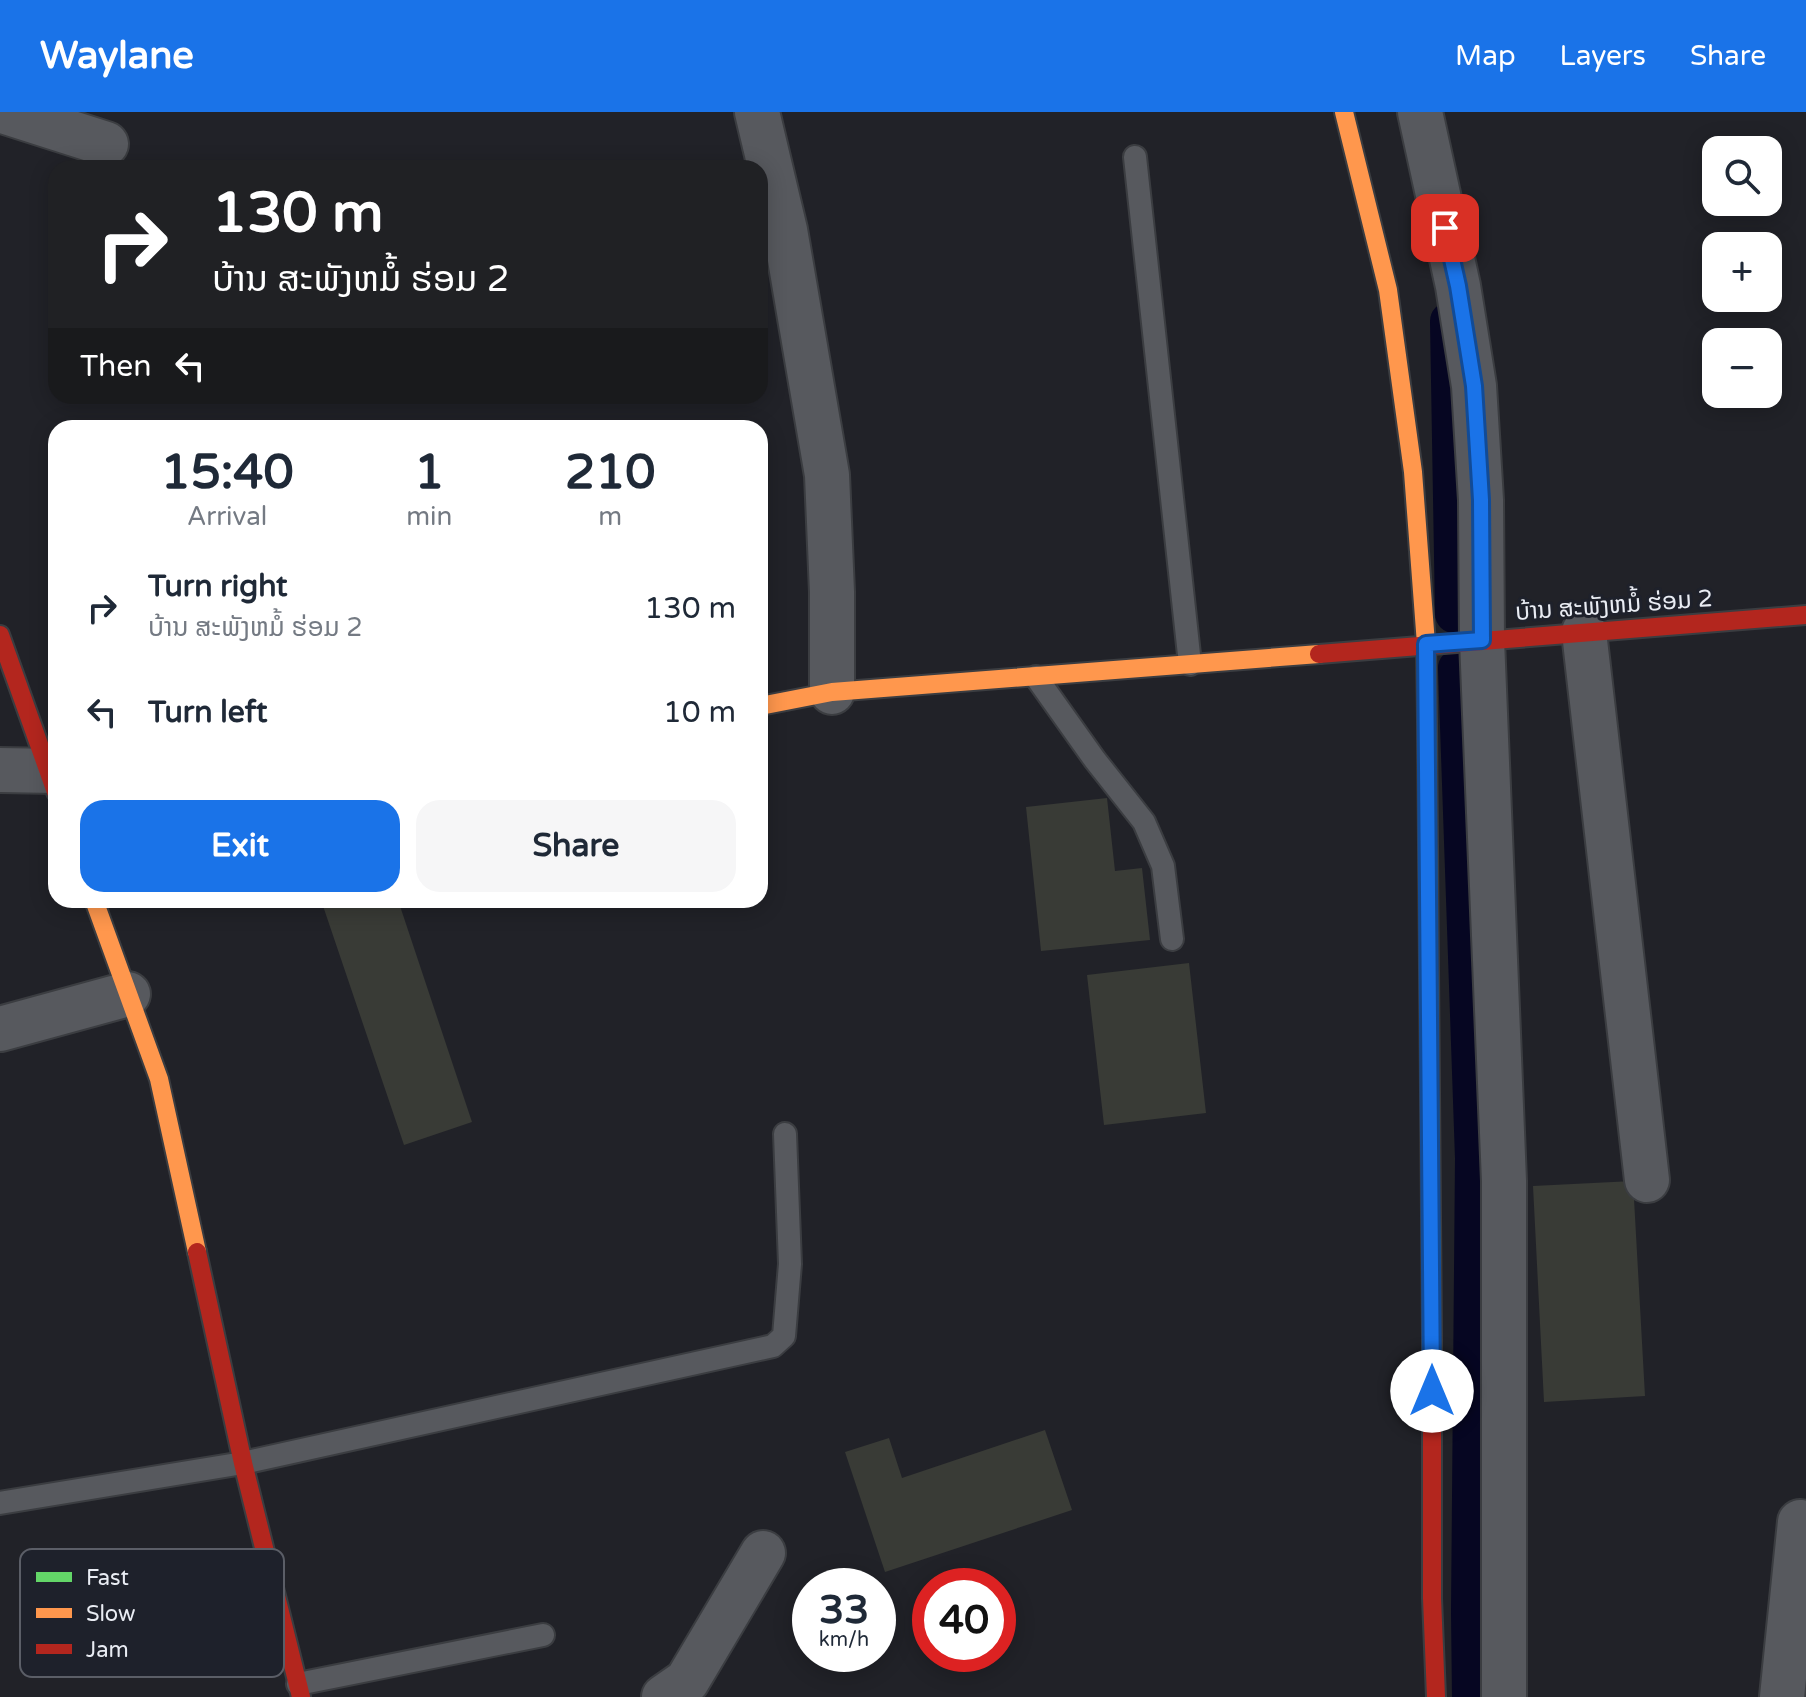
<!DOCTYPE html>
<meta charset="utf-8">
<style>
body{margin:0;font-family:"Varela Round","Noto Sans Lao",sans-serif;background:#f6f6f7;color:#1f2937;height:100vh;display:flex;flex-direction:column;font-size:30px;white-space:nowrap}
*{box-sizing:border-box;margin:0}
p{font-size:26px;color:#747a83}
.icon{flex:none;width:44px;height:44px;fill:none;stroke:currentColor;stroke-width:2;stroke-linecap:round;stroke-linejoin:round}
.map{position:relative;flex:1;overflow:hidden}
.panel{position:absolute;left:48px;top:308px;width:720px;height:488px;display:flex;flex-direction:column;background:#fff;border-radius:24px;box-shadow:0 4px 20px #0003}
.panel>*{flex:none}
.banner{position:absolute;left:48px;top:48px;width:720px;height:244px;border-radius:24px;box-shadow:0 4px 20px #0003;background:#202124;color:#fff;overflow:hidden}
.tools{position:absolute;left:1702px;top:24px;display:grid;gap:16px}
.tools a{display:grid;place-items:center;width:80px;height:80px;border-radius:16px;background:#fff;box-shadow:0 4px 20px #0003;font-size:40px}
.speed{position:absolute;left:792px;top:1456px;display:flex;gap:16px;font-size:40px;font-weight:700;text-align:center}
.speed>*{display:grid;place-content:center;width:104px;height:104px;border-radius:50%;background:#fff;box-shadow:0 4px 20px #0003;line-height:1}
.speed small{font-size:20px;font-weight:400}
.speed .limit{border:12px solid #d22;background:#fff;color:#111}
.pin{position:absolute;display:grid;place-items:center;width:68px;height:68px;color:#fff;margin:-34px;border-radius:16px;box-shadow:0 4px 12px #0006}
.me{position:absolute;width:88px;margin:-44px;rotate:0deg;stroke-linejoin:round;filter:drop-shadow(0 0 6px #0008)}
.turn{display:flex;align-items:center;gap:28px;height:168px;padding:0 32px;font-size:36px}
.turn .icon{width:104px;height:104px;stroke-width:2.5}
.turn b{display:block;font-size:56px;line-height:68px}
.then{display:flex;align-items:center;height:76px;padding:0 32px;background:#0003;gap:16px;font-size:30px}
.eta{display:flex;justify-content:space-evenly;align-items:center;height:136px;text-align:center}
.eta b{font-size:48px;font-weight:700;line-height:56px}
.primary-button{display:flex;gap:16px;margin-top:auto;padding:16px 32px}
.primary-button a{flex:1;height:92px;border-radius:24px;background:#1a73e8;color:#fff;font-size:32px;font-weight:700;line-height:92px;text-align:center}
.primary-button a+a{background:#f6f6f7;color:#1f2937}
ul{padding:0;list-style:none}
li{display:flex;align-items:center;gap:24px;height:104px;padding:0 32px}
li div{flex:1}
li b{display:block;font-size:30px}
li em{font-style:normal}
header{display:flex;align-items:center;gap:48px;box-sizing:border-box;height:112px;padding:0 40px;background:#1a73e8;color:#fff}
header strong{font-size:38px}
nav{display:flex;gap:44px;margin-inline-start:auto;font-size:28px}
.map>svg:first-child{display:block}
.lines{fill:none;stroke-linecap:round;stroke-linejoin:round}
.canal{stroke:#060622;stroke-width:38}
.building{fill:#393b36}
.lane-casing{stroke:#3b3d41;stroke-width:26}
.street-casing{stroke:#3b3d41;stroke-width:48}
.fast-casing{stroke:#3b3d41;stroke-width:22}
.slow-casing{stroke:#3b3d41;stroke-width:22}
.jam-casing{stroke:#3b3d41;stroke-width:22}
.lane{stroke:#57595e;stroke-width:22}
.street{stroke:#57595e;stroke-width:44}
.fast{stroke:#63d668;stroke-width:18}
.slow{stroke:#ff974d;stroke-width:18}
.jam{stroke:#b3261e;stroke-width:18}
.route-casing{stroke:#114b97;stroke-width:20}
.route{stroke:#1a73e8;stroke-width:14}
.labels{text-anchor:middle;stroke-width:6;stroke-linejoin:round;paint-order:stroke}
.street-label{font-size:24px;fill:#e9ecf3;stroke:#1e212b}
.key{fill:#1e212b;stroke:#5b5e67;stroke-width:2}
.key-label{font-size:22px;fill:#e9ecf3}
</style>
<header>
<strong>Waylane</strong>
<nav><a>Map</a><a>Layers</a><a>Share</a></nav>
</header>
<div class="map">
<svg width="1806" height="1585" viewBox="0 0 1806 1585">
<rect width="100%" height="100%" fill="#212228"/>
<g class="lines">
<path class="canal" d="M1449 209 1454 502
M1457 556 1474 1046 1470 1500 1471 1585"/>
</g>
<path class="building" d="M1107 686 1115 759 1142 756 1150 828 1041 839 1026 695Z
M321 788H398L472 1010 404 1033Z
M1189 851 1206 1001 1104 1013 1087 863Z
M1633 1069 1645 1284 1544 1290 1533 1074Z
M1045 1318 1072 1398 885 1460 845 1340 889 1326 902 1366Z"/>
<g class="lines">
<defs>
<path id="lane" d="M1135 45 1190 552
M1036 565 1095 648 1144 710 1163 754 1172 827
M0 1391 243 1351 773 1234 784 1224 790 1152 785 1022
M298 1572 543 1523"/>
<path id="street" d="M6 0 106 32
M757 0 785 118 827 363 832 480V580
M1420 0 1458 174 1474 274 1481 388 1482 528 1504 1069V1585
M1584 520 1647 1068
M0 658 56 659
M0 917 128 882
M664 1585 687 1569 763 1441
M1782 1585 1800 1410"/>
<path id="fast" d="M1427 610 1432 1227"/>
<path id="slow" d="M1344 0 1388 178 1413 360 1426 532 1427 610
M760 594 832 580 1319 542
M94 788 159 967 197 1140"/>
<path id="jam" d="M0 523 56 680
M1319 542 1806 503
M197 1140 243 1351 301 1585
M1432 1227V1486L1436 1585"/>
</defs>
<use href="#lane" class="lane-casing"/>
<use href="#street" class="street-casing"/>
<use href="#fast" class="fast-casing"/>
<use href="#slow" class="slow-casing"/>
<use href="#jam" class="jam-casing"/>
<use href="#lane" class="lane"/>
<use href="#street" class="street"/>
<use href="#fast" class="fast"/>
<use href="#slow" class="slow"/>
<use href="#jam" class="jam"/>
</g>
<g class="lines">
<defs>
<path id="route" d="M1432 1279 1426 532 1482 528 1481 388 1474 274 1458 174 1445 116"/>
</defs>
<use href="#route" class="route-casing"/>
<use href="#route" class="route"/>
</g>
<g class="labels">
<g class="street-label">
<text transform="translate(1614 493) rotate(-4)" y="8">ບ້ານ ສະພັງຫມໍ້ ຮ່ອມ 2</text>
</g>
</g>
<rect x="20" y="1437" width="264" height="128" rx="12" class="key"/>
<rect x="36" y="1460" width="36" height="10" fill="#63d668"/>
<rect x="36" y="1496" width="36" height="10" fill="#ff974d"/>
<rect x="36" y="1532" width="36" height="10" fill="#b3261e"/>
<g class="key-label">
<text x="86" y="1473">Fast</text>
<text x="86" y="1509">Slow</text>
<text x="86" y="1545">Jam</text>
</g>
</svg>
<div class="tools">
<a><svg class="icon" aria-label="search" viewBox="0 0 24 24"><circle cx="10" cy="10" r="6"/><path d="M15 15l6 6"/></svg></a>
<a>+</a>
<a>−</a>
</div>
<div class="speed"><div>33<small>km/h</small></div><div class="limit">40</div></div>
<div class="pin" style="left:1445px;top:116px;background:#d93025"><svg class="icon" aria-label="arrive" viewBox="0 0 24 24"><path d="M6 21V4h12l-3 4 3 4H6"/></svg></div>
<svg class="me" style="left:1432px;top:1279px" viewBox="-20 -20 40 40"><circle r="19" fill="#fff"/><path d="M0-13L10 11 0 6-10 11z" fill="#1a73e8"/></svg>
<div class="banner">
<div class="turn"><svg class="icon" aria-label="right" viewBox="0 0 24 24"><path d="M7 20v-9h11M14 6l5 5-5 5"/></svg><div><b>130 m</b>ບ້ານ ສະພັງຫມໍ້ ຮ່ອມ 2</div></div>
<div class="then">Then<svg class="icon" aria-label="left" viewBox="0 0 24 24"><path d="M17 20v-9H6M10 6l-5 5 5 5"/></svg></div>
</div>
<section class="panel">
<div class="eta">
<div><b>15:40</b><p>Arrival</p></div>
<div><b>1</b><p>min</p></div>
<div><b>210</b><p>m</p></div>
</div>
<ul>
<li><svg class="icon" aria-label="right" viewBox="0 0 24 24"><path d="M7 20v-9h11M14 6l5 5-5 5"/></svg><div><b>Turn right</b><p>ບ້ານ ສະພັງຫມໍ້ ຮ່ອມ 2</p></div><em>130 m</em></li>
<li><svg class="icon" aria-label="left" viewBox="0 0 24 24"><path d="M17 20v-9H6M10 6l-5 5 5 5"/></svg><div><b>Turn left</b></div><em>10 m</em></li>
</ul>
<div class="primary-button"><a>Exit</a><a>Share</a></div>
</section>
</div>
